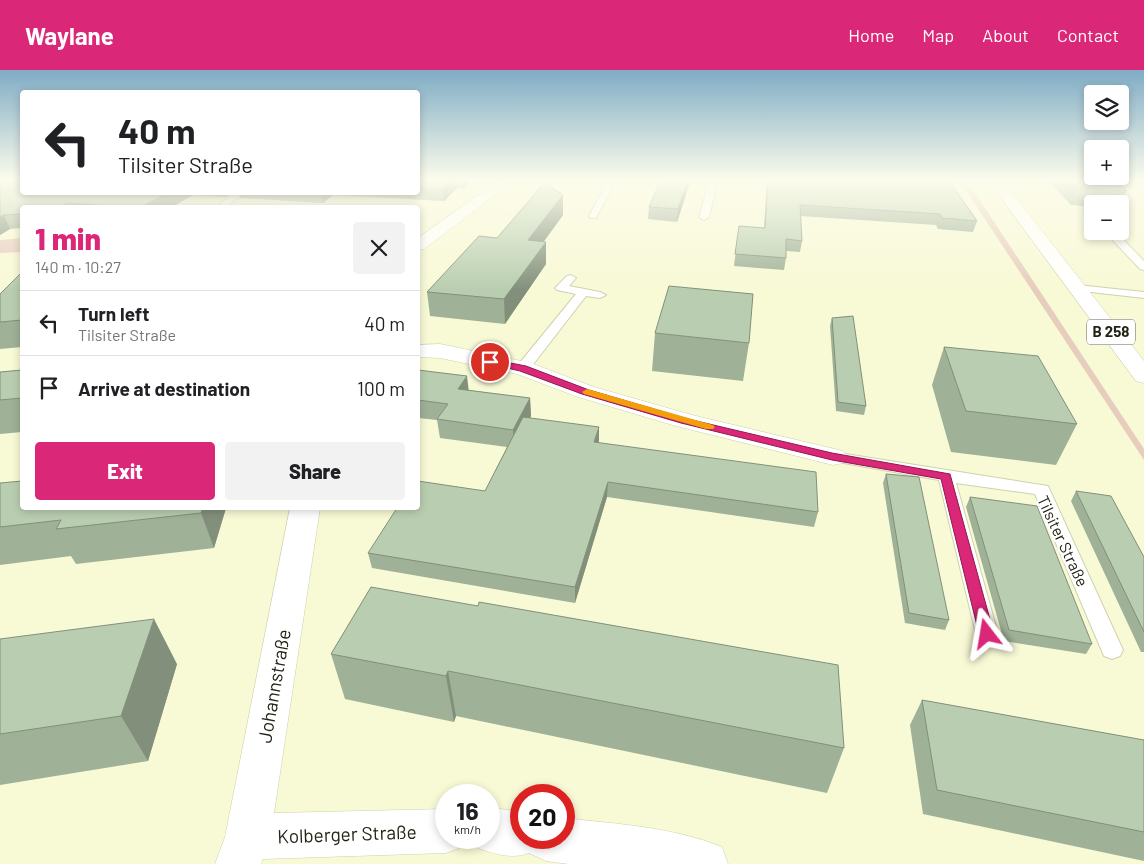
<!DOCTYPE html>
<meta charset="utf-8">
<style>
body{margin:0;font-family:Barlow,sans-serif;background:#f2f2f2;color:#202124;height:100vh;display:flex;flex-direction:column;font-size:19px;white-space:nowrap}
*{box-sizing:border-box;margin:0}
p{font-size:16px;color:#757577}
.icon{flex:none;width:28px;height:28px;fill:none;stroke:currentColor;stroke-width:2;stroke-linecap:round;stroke-linejoin:round}
.map{position:relative;flex:1;overflow:hidden}
.side{position:absolute;left:20px;top:135px;width:400px;height:305px;display:flex;flex-direction:column;background:#fff;border-radius:5px;box-shadow:0 2px 8px #0003}
.side>*{flex:none}
.hud{position:absolute;left:20px;top:20px;width:400px;height:105px;border-radius:5px;box-shadow:0 2px 8px #0003;background:#fff;color:#202124;overflow:hidden}
.fabs{position:absolute;left:1084px;top:15px;display:grid;gap:10px}
.fabs a{display:grid;place-items:center;width:45px;height:45px;border-radius:5px;background:#fff;box-shadow:0 2px 8px #0003;font-size:25px}
.speed{position:absolute;left:435px;top:714px;display:flex;gap:10px;font-size:25px;font-weight:700;text-align:center}
.speed>*{display:grid;place-content:center;width:65px;height:65px;border-radius:50%;background:#fff;box-shadow:0 2px 8px #0003;line-height:1}
.speed small{font-size:12px;font-weight:400}
.speed .limit{border:8px solid #d22;background:#fff;color:#111}
.pin{position:absolute;display:grid;place-items:center;width:42px;height:42px;color:#fff;margin:-21px;border:2px solid #fff;border-radius:50%;box-shadow:0 1px 5px #0007}
.me{position:absolute;width:55px;margin:-28px;rotate:346deg;stroke-linejoin:round;filter:drop-shadow(0 0 4px #0008)}
.turn{display:flex;align-items:center;gap:18px;height:105px;padding:0 15px;font-size:22px}
.turn .icon{width:65px;height:65px;stroke-width:2.5}
.turn b{display:block;font-size:35px;line-height:42px}
.round{display:grid;place-items:center;flex:none;width:52px;height:52px;border-radius:5px;background:#f2f2f2}
.headline{display:flex;align-items:center;justify-content:space-between;height:85px;padding:0 15px}
h1{font-size:30px;font-weight:800;line-height:38px;color:#db2777}
.action{display:flex;gap:10px;margin-top:auto;padding:10px 15px}
.action a{flex:1;height:58px;border-radius:5px;background:#db2777;color:#fff;font-size:20px;font-weight:800;line-height:58px;text-align:center}
.action a+a{background:#f2f2f2;color:#202124}
ul{padding:0;list-style:none}
li{display:flex;align-items:center;gap:15px;height:65px;padding:0 15px;border-top:1px solid #e0e0e0}
li div{flex:1}
li b{display:block;font-size:19px}
li em{font-style:normal}
header{display:flex;align-items:center;gap:30px;box-sizing:border-box;height:70px;padding:0 25px;background:#db2777;color:#fff}
header strong{font-size:24px}
nav{display:flex;gap:28px;margin-inline-start:auto;font-size:18px}
.map>svg:first-child{display:block}
.green{fill:#e7cdbe}
.lines{fill:none;stroke-linecap:round;stroke-linejoin:round}
.service-casing{stroke:#d0d1ad;stroke-width:2}
.minor-casing{stroke:#d0d1ad;stroke-width:1}
.primary-casing{stroke:#d0d1ad;stroke-width:1}
.service{fill:#fff;fill-rule:evenodd}
.minor{fill:#fff;fill-rule:evenodd}
.primary{fill:#fff;fill-rule:evenodd}
.wall{fill:#9fb197}
.shaded-wall{fill:#82907b}
.building{fill:#b9ceb0;stroke:#82907b}
.route{fill:#db2777;stroke:#8e194d}
.slow{fill:#f59e0b}
.labels{text-anchor:middle;stroke-width:5;stroke-linejoin:round;paint-order:stroke}
.shield{fill:#fff;stroke:#65655c;stroke-width:1}
.shield-label{font-size:15px;font-weight:bold;fill:#232316}
.street-label{font-size:16px;fill:#232316;stroke:#fff}
.near-street-label{font-size:19px;fill:#232316;stroke:#fff}
</style>
<header>
<strong>Waylane</strong>
<nav><a>Home</a><a>Map</a><a>About</a><a>Contact</a></nav>
</header>
<div class="map">
<svg width="1144" height="794" viewBox="0 0 1144 794">
<rect width="100%" height="100%" fill="#f8f9d5"/>
<path class="green" d="M965 119H970L975 123 1144 379V390Z
M22 168V182L0 183V170Z"/>
<g class="lines">
<defs>
<path id="service" d="M609 109H617L596 148H590L589 146Z
M710 109H718L709 147 704 150 699 147Z
M235 122H245L225 138H215Z
M1088 138 1092 140V148L1089 147 1084 141Z
M1104 161H1115L1144 191V200L1140 199Z
M571 205 576 208 569 216 600 222 606 225 600 228 586 226 528 301H518L516 298 518 295 576 224 557 220 555 218 567 206Z
M1077 215 1144 222V228L1073 220 1071 218Z
M833 382 1048 416 1123 580 1120 586 1112 589 1104 586 1035 424 956 413 998 564 994 570 987 572 980 570 976 564 939 410 827 390 825 387 827 384Z"/>
<path id="minor" d="M501 109H516L424 179 418 180V168Z
M764 109H785L803 114H813L811 109H825L828 118C818 130 780 116 766 112Z
M440 274 531 293 594 317 692 345 843 381 847 387 843 393 833 395 676 356 578 327 517 304 440 288 418 287V275Z
M290 438H320L274 743 446 739V768H466L462 777 446 783 263 789 261 794H215L225 767Z
M489 738 521 741V768H564V748C616 754 673 757 722 777L728 794H569L546 791 529 783C512 790 490 783 473 776L470 768H489Z"/>
<path id="primary" d="M987 109H1001L1144 291V313L1136 311Z"/>
</defs>
<use href="#service" class="service-casing"/>
<use href="#minor" class="minor-casing"/>
<use href="#primary" class="primary-casing"/>
<use href="#service" class="service"/>
<use href="#minor" class="minor"/>
<use href="#primary" class="primary"/>
</g>
<path class="wall" d="M0 109 22 122H232L225 127 193 125 170 138H22V158L10 159 0 165Z
M418 109H472L463 119 457 118 444 131 333 125 323 133 240 128 239 122H418Z
M661 109H691L677 152 648 149 649 137Z
M767 109 809 114 825 113 827 112 826 109H948L977 151 973 162 938 159 936 155 800 146 802 171 800 182 786 181V188L784 200 734 196 739 156 764 158Z
M791 109H811L810 112H803Z
M1047 109H1112L1127 121 1120 136V134H1092V137L1071 135Z
M563 125V145L544 171 546 194 505 254 430 246 427 222 497 168Z
M22 202V277L0 279V224Z
M832 248 866 336 864 345 836 341 830 256Z
M655 263 749 273 743 311 652 301Z
M944 277 1077 354 1056 395 951 382 932 315Z
M22 300V362L0 364V302Z
M418 300 468 320 530 328 531 346 530 348 599 371 598 373 818 442 814 457 607 427 575 533 372 498 368 483 485 421 507 377 440 368 437 350 418 348Z
M886 404 949 550 945 560 905 553 883 413Z
M0 413 22 438H226L214 478 76 494 71 486 0 495Z
M1076 421 1144 487V582H1141L1071 431Z
M970 427 1092 574 1086 584 1004 571 966 437Z
M371 517 844 678 827 723 456 646 454 652 345 629 331 584Z
M0 569 177 594 148 691 0 715Z
M922 630 1144 670V791L923 744 910 655Z"/>
<path class="shaded-wall" d="M452 109H456L457 118 444 131 443 118Z
M462 109H472L463 119Z
M688 109H691L677 152 678 139Z
M169 122H192L193 125 170 138H139Z
M224 122H232L225 127Z
M320 122H333V125L323 133Z
M563 125V145L529 192 528 170Z
M66 133 67 138H61Z
M4 145 10 159 0 165V147Z
M546 172V194L505 254 504 229Z
M467 306 469 323 458 319Z
M530 328 531 346 514 378 513 360Z
M599 357V371L593 387 594 372Z
M608 412 607 427 575 533V517Z
M203 438H226L214 478 201 443Z
M154 549 177 594 148 691 121 646Z
M448 601 456 646 454 652 446 606Z"/>
<path class="building" d="M0 109H22V122H169L139 138 66 133 61 138H22V144L4 145 0 147Z
M418 109H452L443 118 418 117Z
M661 109H688L678 139 649 137Z
M768 109H787L809 114 825 113 832 109H948L977 151 942 148 940 144 800 135 802 171 786 169V188L735 184 739 156 765 158Z
M1069 109H1112L1127 121 1078 118Z
M545 112 563 125 528 170 546 172 504 229 427 222 479 166 497 168Z
M22 202V250L0 252V224Z
M669 216 753 224 749 273 655 263Z
M853 246 866 336 838 332 832 248Z
M944 277 1038 286 1077 354 966 341Z
M22 300V328L0 330V302Z
M418 300 467 306 458 319 530 328 513 360 437 349 448 334 418 330Z
M523 347 599 357 594 372 816 402 818 442 608 412 575 517 368 483 397 438H418V411L485 421Z
M886 404 919 407 949 550 909 543Z
M22 411V438H203L201 443 56 459 61 450 0 457V413Z
M1076 421 1111 426 1144 487V562Z
M970 427 1037 436 1092 574 1009 560Z
M371 517 478 536 479 532 838 595 844 678 448 601 446 606 331 584Z
M154 549 121 646 0 664V569Z
M922 630 1144 670V762L937 720Z"/>
<linearGradient id="sky" x2="0" y2="1"><stop stop-color="#7facc5"/><stop offset="0.5" stop-color="#fcfcec"/><stop offset="1" stop-color="#fcfcec" stop-opacity="0"/></linearGradient>
<rect width="1144" height="220" fill="url(#sky)"/>
<path class="route" d="M490 289 526 296 589 320 688 349 832 383 950 404 994 564 992 568 987 570 981 568 979 564 941 409 832 390 681 353 582 324 520 301 486 293V290Z"/>
<path class="slow" d="M587 319 713 355 715 357 713 359H706L584 324 582 322Z"/>
<g class="labels">
<rect class="shield" x="1087" y="249.5" width="48" height="25" rx="4"/>
<g class="shield-label">
<text x="1111" y="267">B 258</text>
</g>
<g class="street-label">
<text transform="translate(1063 471) rotate(65)" y="6">Tilsiter Straße</text>
</g>
<g class="near-street-label">
<text transform="translate(274 616) rotate(-80)" y="7">Johannstraße</text>
<text transform="translate(347 764) rotate(-2)" y="7">Kolberger Straße</text>
</g>
</g>
</svg>
<div class="fabs">
<a><svg class="icon" aria-label="layers" viewBox="0 0 24 24"><path d="M12 4l9 5-9 5-9-5zM3 14l9 5 9-5"/></svg></a>
<a>+</a>
<a>−</a>
</div>
<div class="speed"><div>16<small>km/h</small></div><div class="limit">20</div></div>
<div class="pin" style="left:490px;top:292px;background:#d93025"><svg class="icon" aria-label="arrive" viewBox="0 0 24 24"><path d="M6 21V4h12l-3 4 3 4H6"/></svg></div>
<svg class="me" style="left:987px;top:564px" viewBox="-20 -20 40 40"><path d="M0-17L14 15 0 8-14 15z" fill="#db2777" stroke="#fff" stroke-width="4"/></svg>
<div class="hud">
<div class="turn"><svg class="icon" aria-label="left" viewBox="0 0 24 24"><path d="M17 20v-9H6M10 6l-5 5 5 5"/></svg><div><b>40 m</b>Tilsiter Straße</div></div>
</div>
<section class="side">
<div class="headline"><div><h1>1 min</h1><p>140 m · 10:27</p></div><a class="round"><svg class="icon" aria-label="close" viewBox="0 0 24 24"><path d="M6 6l12 12M18 6L6 18"/></svg></a></div>
<ul>
<li><svg class="icon" aria-label="left" viewBox="0 0 24 24"><path d="M17 20v-9H6M10 6l-5 5 5 5"/></svg><div><b>Turn left</b><p>Tilsiter Straße</p></div><em>40 m</em></li>
<li><svg class="icon" aria-label="arrive" viewBox="0 0 24 24"><path d="M6 21V4h12l-3 4 3 4H6"/></svg><div><b>Arrive at destination</b></div><em>100 m</em></li>
</ul>
<div class="action"><a>Exit</a><a>Share</a></div>
</section>
</div>
